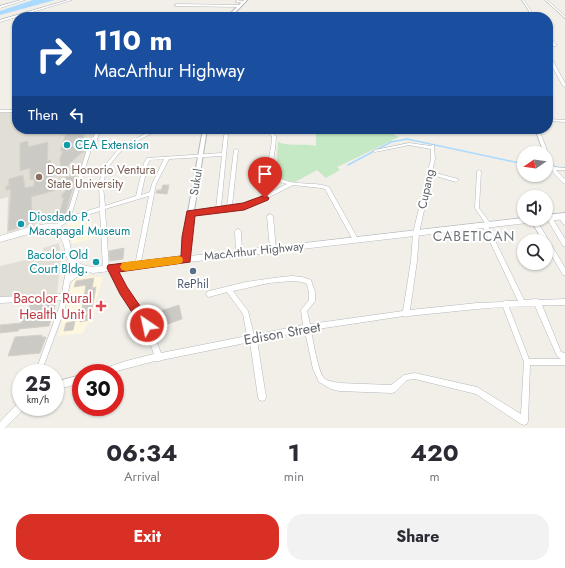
<!DOCTYPE html>
<style>
body{margin:0;font-family:Jost,sans-serif;background:#f2f2f3;color:#2b2b33;height:100vh;display:flex;flex-direction:column;font-size:15px;white-space:nowrap}
*{box-sizing:border-box;margin:0}
p{font-size:13px;color:#7c7c81}
.icon{flex:none;width:22px;height:22px;fill:none;stroke:currentColor;stroke-width:2;stroke-linecap:round;stroke-linejoin:round}
.map{position:relative;height:428px;overflow:hidden}
.panel{display:flex;flex-direction:column;background:#fff;flex:1}
.panel>*{flex:none}
.guide{position:absolute;left:12px;top:12px;width:541px;height:122px;border-radius:16px;box-shadow:0 1px 3px #0004;background:#1a4fa0;color:#fff;overflow:hidden}
.needle{width:26px;rotate:257deg}
.fabs{position:absolute;left:517px;top:146px;display:grid;gap:8px}
.fabs a{display:grid;place-items:center;width:36px;height:36px;border-radius:50%;background:#fff;box-shadow:0 1px 3px #0004;font-size:20px}
.speed{position:absolute;left:12px;top:364px;display:flex;gap:8px;font-size:20px;font-weight:700;text-align:center}
.speed>*{display:grid;place-content:center;width:52px;height:52px;border-radius:50%;background:#fff;box-shadow:0 1px 3px #0004;line-height:1}
.speed small{font-size:10px;font-weight:400}
.speed .limit{border:6px solid #d22;background:#fff;color:#111}
.pin{position:absolute;display:grid;place-items:center;width:34px;height:34px;color:#fff;margin:-41px -17px;border-radius:50% 50% 50% 0;rotate:-45deg;box-shadow:0 0 4px #0007}
.pin .icon{rotate:45deg}
.me{position:absolute;width:44px;margin:-22px;rotate:326deg;stroke-linejoin:round;filter:drop-shadow(0 0 3px #0008)}
.turn{display:flex;align-items:center;gap:14px;height:84px;padding:0 16px;font-size:18px}
.turn .icon{width:52px;height:52px;stroke-width:2.5}
.turn b{display:block;font-size:28px;line-height:34px}
.then{display:flex;align-items:center;height:38px;padding:0 16px;background:#0003;gap:8px;font-size:15px}
.eta{display:flex;justify-content:space-evenly;align-items:center;height:68px;text-align:center}
.eta b{font-size:24px;font-weight:700;line-height:28px}
.action{display:flex;gap:8px;margin-top:auto;padding:8px 16px}
.action a{flex:1;height:46px;border-radius:16px;background:#d93025;color:#fff;font-size:16px;font-weight:700;line-height:46px;text-align:center}
.action a+a{background:#f2f2f3;color:#2b2b33}
.map>svg:first-child{display:block}
.commercial{fill:#fef7e0}
.education{fill:#e1ded6}
.green{fill:#c5e8c5}
.water{fill:#aadaff}
.lines{fill:none;stroke-linecap:round;stroke-linejoin:round}
.stream{stroke:#aadaff;stroke-width:1.5}
.building{fill:#cccac5;stroke:#d6d1c6}
.minor-casing{stroke:#b5b8bc;stroke-width:1}
.tertiary-casing{stroke:#b5b8bc;stroke-width:2}
.secondary-casing{stroke:#b6babf;stroke-width:1}
.minor{fill:#fff;fill-rule:evenodd}
.tertiary{fill:#fff;fill-rule:evenodd}
.secondary{fill:#fff;fill-rule:evenodd}
.route{fill:#d93025;stroke:#8d1f18}
.slow{fill:#f59e0b}
.culture-dot{fill:#0f9aa8;stroke:#fff;stroke-width:1.5}
.education-dot{fill:#8d6e63;stroke:#fff;stroke-width:1.5}
.service-dot{fill:#5c6f8a;stroke:#fff;stroke-width:1.5}
.health-dot{fill:#e0444e;stroke:#fff;stroke-width:1.5}
.labels{text-anchor:middle;stroke-width:4;stroke-linejoin:round;paint-order:stroke}
.culture-label{font-size:12px;fill:#0d838f;stroke:#fff;text-anchor:start}
.education-label{font-size:12px;fill:#785e54;stroke:#fff;text-anchor:start}
.street-label{font-size:12px;fill:#5f6368;stroke:#fff}
.service-label{font-size:12px;fill:#4e5e75;stroke:#fff}
.quarter-label{font-size:14px;letter-spacing:1px;fill:#70757a;stroke:#fff}
.near-health-label{font-size:14px;fill:#be3a42;stroke:#fff;text-anchor:end}
.near-street-label{font-size:14px;fill:#5f6368;stroke:#fff}
</style>
<div class="map">
<svg width="565" height="428" viewBox="0 0 565 428">
<rect width="100%" height="100%" fill="#f1efe8"/>
<path class="commercial" d="M90 213 91 226 93 238 72 244 70 234 86 228 69 233 66 221Z
M79 276 103 277 96 300 93 322 88 323 83 333 58 336 73 279Z"/>
<path class="education" d="M17 112V129H97L94 143 90 147H87L68 214 66 216 7 233 8 197 0 199V201V113Z
M59 243 61 258 57 294 0 297V266L43 256V248Z"/>
<path class="green" d="M338 129H383L399 137 337 167 340 170 326 178 317 170 295 182 281 179 276 172 278 142C290 147 304 143 316 146V131H331Z"/>
<path class="water" d="M33 0H55L0 15V11Z"/>
<g class="lines">
<path class="stream" d="M348 165 391 142 407 139 524 164
M546 166 565 168"/>
</g>
<path class="building" d="M62 129H86L80 149H86L84 152 81 153 68 165V168L61 173 60 158 63 151H60L66 134 60 135Z
M28 141V147L48 142 47 161 50 160 52 177 47 180 55 179 56 190 31 197 33 224 8 231 11 189 6 190V186H9V179L23 175 25 188 34 186V179L30 180V168L20 171V143Z
M76 176 65 215 56 216 57 211H60L64 197 61 198 63 193 65 192 68 182 64 183 65 177Z
M163 185H169L167 194 156 193 157 190H161Z
M124 248 123 259 110 261 109 251Z
M94 278 92 288 96 287 90 320 80 322 86 285 74 287 76 281Z
M56 302 49 326 19 329 18 331 0 333V325L21 323 31 303Z
M179 305 182 319 159 327 157 312Z
M75 321 73 330 64 331 66 323Z
M42 335 41 337H46L40 353 8 356 15 337Z"/>
<g class="lines">
<defs>
<path id="minor" d="M21 0H25L0 8V6Z
M68 0H72L0 22V20Z
M237 0 245 2 244 3 236 2Z
M522 0H524L535 17H533Z
M545 0H547L565 16V18Z
M176 4 239 5 240 6 239 7 175 6Z
M548 35 556 44V46H548V44H553L548 38Z
M549 58 552 59 565 83V87L563 86 548 59Z
M0 110H17V112H0Z
M548 119 565 120V122L548 121Z
M96 129H100L96 144 91 149 71 216 100 207 99 186 102 169 117 151 135 139 155 129H160L137 141 119 153 106 170 103 186 105 206 136 196 144 163 147 158 222 153 224 135 226 134 228 135 221 207 227 206 234 150 236 149 238 150 232 206 249 203 262 197 260 184 261 165H263L265 166 264 184 267 194 287 184C257 176 272 158 272 136L267 132 258 130 257 129C266 129 269 129 276 136 276 147 273 157 273 168 274 184 301 183 313 184 319 184 323 185 329 187L358 239 357 240H353L325 189 321 188 293 185 252 206 231 209 229 211C225 209 221 212 216 211L191 215 189 214V212L191 211 216 208 222 156 169 159 156 184 140 267H136L135 265 149 196 105 209 109 269 108 271H104L103 269 100 211 70 220 58 228H54L53 227 54 226 66 218 87 149 92 144ZM164 159 152 184 150 192 141 195 148 163 150 160Z
M535 129H539L548 153 554 167 565 168V170H556L565 179V184L563 183C555 174 546 167 546 153H544Z
M409 143 431 146 432 145H434L435 159 432 172 458 179V180L456 182 432 175 419 233 417 261 410 310 477 303 503 302 505 300 507 301H518L482 225 485 223 475 208 477 171 479 170 481 171 479 208 491 224 490 225 488 226 524 300 537 299 539 300 565 299V305H542L561 352 565 353V365H530L528 421 527 424 524 425 521 424 476 394 415 379 407 380 395 392 392 393 339 391 331 389 319 382 313 369 305 331 257 340 266 397 265 400 262 401 259 400 258 397 250 342 162 360 159 361H155L109 373H95L96 371 126 361 154 354 144 327 121 292 109 268 110 266H114L125 288 149 323 161 353 247 336 243 314 227 292 209 297 207 296 206 294 207 292 209 291 246 282 281 277 292 276 302 277 311 280 315 292V301L307 311 310 324 403 311 411 261 413 233 431 159V149L409 145 375 152 373 151 375 150ZM292 281 302 282 307 284 309 292V300L301 310 303 325 254 335 248 311 233 291 269 283ZM535 306 557 356 561 359H529L509 307ZM503 307 524 362 521 414 477 387 415 373 404 375 391 385 339 383C334 382 327 381 324 378 318 372 313 340 311 330L404 316 406 317 408 316 477 309Z
M270 214 273 216 276 250 275 252H271L270 250 267 216Z
M561 214 563 215 565 219V225L563 224 558 216Z
M549 215 551 216 565 239V246H563L546 217 547 216Z
M530 219H536L565 268V275H563L546 246V241H543Z
M238 229 240 230 241 231 242 253 241 255H237L236 253 235 231 236 230Z
M70 258H74L75 260 72 274C76 272 81 266 86 267L87 269 86 271 70 282 65 308 41 373H35L59 308 61 300 0 303V297L62 294 64 281Z
M81 375V383L55 390V382Z
M21 402V407H24V409L5 428H0V422L18 403Z"/>
<path id="tertiary" d="M244 0H247L231 17H227Z
M203 129H207L192 223 189 259 188 261 186 262 184 261 183 259 186 223Z"/>
<path id="secondary" d="M565 213V219L546 221 543 219H546V215Z
M524 218V219H540L539 221 536 222 93 273C54 267 74 247 54 230H43L0 242V236C12 233 47 220 58 225 73 231 67 253 78 262 82 266 88 266 93 267Z"/>
</defs>
<use href="#minor" class="minor-casing"/>
<use href="#tertiary" class="tertiary-casing"/>
<use href="#secondary" class="secondary-casing"/>
<use href="#minor" class="minor"/>
<use href="#tertiary" class="tertiary"/>
<use href="#secondary" class="secondary"/>
</g>
<path class="route" d="M265 195 269 198 268 200 244 210 195 216 190 262 119 272 127 287 153 325 151 329 147 331 143 329 120 294 107 268 108 265 181 256 182 237 187 211 243 203Z"/>
<path class="slow" d="M178 256 182 257 183 260 182 263 178 264 126 271 122 270 120 267 122 263 126 262Z"/>
<g class="culture-dot">
<circle cx="67" cy="145" r="4"/>
<circle cx="21" cy="224" r="4"/>
<circle cx="96" cy="262" r="4"/>
</g>
<circle class="education-dot" cx="39" cy="177" r="4"/>
<circle class="service-dot" cx="193" cy="271" r="4"/>
<path class="health-dot" d="M99 300h4v4h4v4h-4v4h-4v-4h-4v-4h4z"/>
<g class="labels">
<g class="culture-label">
<text x="75" y="149">CEA Extension</text>
<text x="29" y="221">Diosdado P.<tspan x="29" dy="14">Macapagal Museum</tspan></text>
<text x="88" y="259" text-anchor="end">Bacolor Old<tspan x="88" dy="14">Court Bldg.</tspan></text>
</g>
<g class="education-label">
<text x="47" y="174">Don Honorio Ventura<tspan x="47" dy="14">State University</tspan></text>
</g>
<g class="street-label">
<text transform="translate(196 182) rotate(-81)" y="4">Sukul</text>
<text transform="translate(426 189) rotate(-78)" y="4">Cupang</text>
<text transform="translate(254 251) rotate(-6)" y="4">MacArthur Highway</text>
</g>
<g class="service-label">
<text x="193" y="288">RePhil</text>
</g>
<g class="quarter-label">
<text x="474" y="241">CABETICAN</text>
</g>
<g class="near-health-label">
<text x="92" y="303">Bacolor Rural<tspan x="92" dy="16">Health Unit I</tspan></text>
</g>
<g class="near-street-label">
<text transform="translate(282 333) rotate(-10)" y="5">Edison Street</text>
</g>
</g>
</svg>
<div class="fabs">
<a><svg class="needle" viewBox="-14 -14 28 28"><path d="M0-13l5 13h-10z" fill="#e53935"/><path d="M0 13l5-13h-10z" fill="#7c7c81"/></svg></a>
<a><svg class="icon" aria-label="sound" viewBox="0 0 24 24"><path d="M4 9h4l5-4v14l-5-4H4zM17 9q2 3 0 6"/></svg></a>
<a><svg class="icon" aria-label="search" viewBox="0 0 24 24"><circle cx="10" cy="10" r="6"/><path d="M15 15l6 6"/></svg></a>
</div>
<div class="speed"><div>25<small>km/h</small></div><div class="limit">30</div></div>
<div class="pin" style="left:265px;top:198px;background:#d93025"><svg class="icon" aria-label="arrive" viewBox="0 0 24 24"><path d="M6 21V4h12l-3 4 3 4H6"/></svg></div>
<svg class="me" style="left:147px;top:325px" viewBox="-20 -20 40 40"><circle r="17" fill="#d93025" stroke="#fff" stroke-width="3"/><path d="M0-11L8 9 0 5-8 9z" fill="#fff"/></svg>
<div class="guide">
<div class="turn"><svg class="icon" aria-label="right" viewBox="0 0 24 24"><path d="M7 20v-9h11M14 6l5 5-5 5"/></svg><div><b>110 m</b>MacArthur Highway</div></div>
<div class="then">Then<svg class="icon" aria-label="left" viewBox="0 0 24 24"><path d="M17 20v-9H6M10 6l-5 5 5 5"/></svg></div>
</div>
</div>
<section class="panel">
<div class="eta">
<div><b>06:34</b><p>Arrival</p></div>
<div><b>1</b><p>min</p></div>
<div><b>420</b><p>m</p></div>
</div>
<div class="action"><a>Exit</a><a>Share</a></div>
</section>
